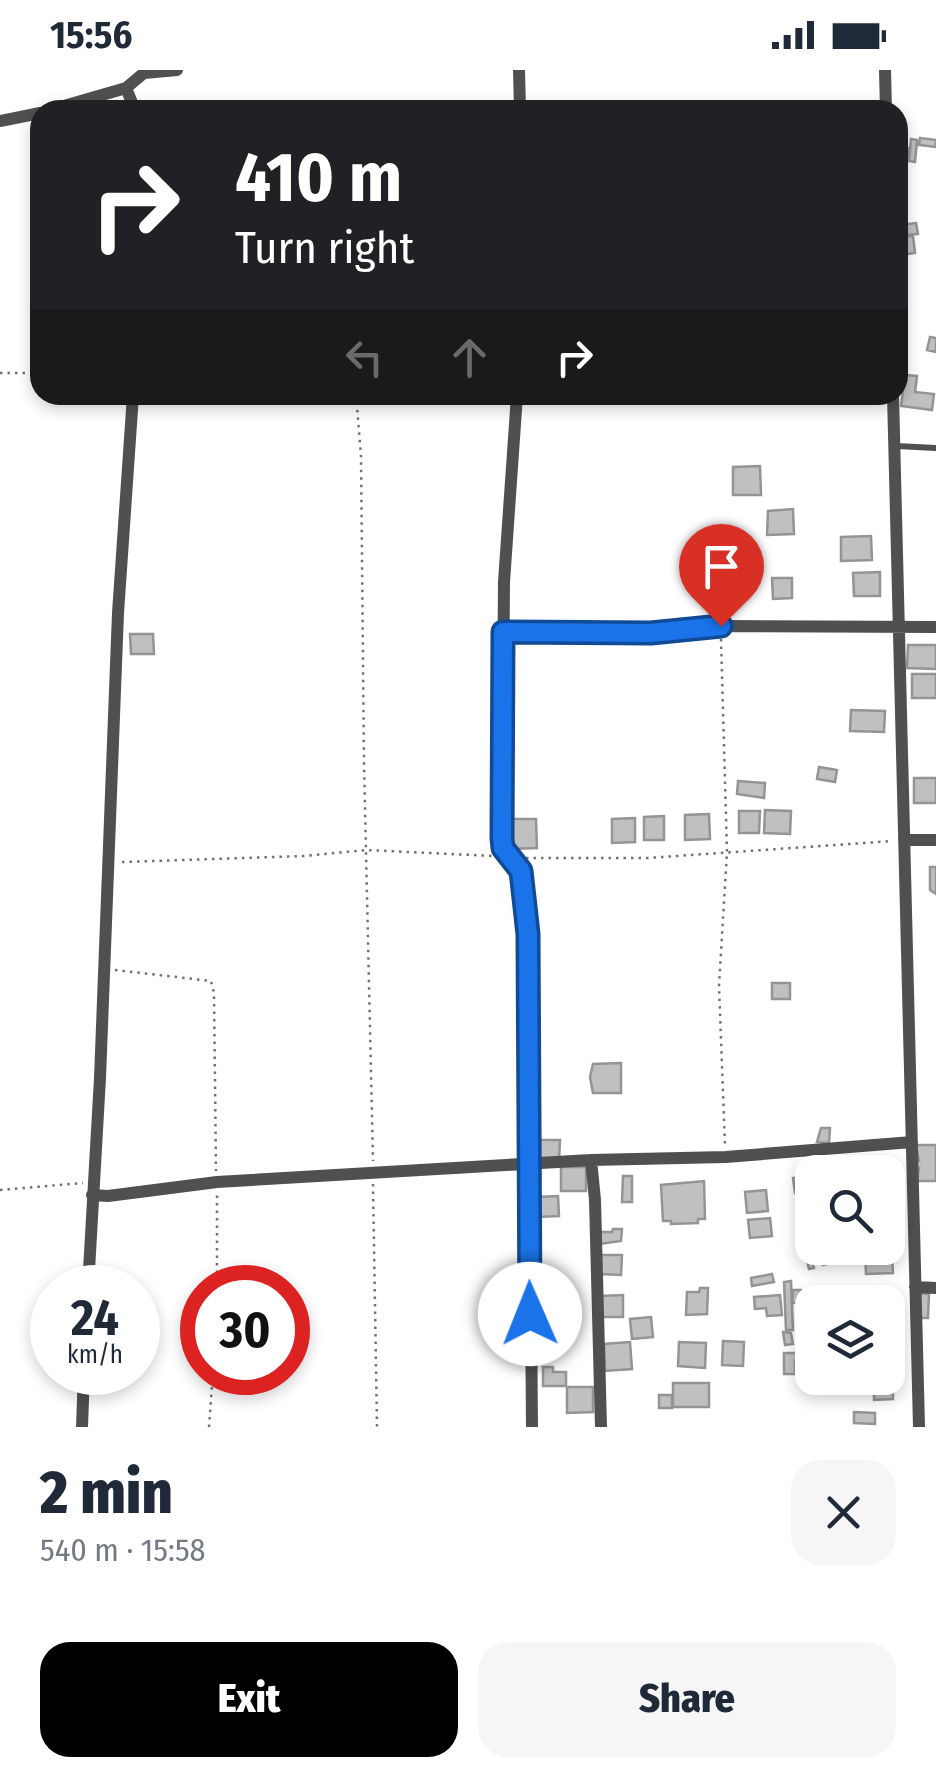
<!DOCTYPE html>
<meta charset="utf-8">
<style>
body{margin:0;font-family:"Fira Sans Condensed",sans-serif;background:#f6f6f7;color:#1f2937;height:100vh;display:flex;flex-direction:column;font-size:38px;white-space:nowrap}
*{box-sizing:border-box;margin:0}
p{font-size:32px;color:#747a83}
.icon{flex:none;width:55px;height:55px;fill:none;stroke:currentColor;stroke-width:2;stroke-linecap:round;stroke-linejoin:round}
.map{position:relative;height:1357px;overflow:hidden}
.panel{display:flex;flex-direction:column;background:#fff;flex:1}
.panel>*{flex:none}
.hud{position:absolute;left:30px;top:30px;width:878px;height:305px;border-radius:30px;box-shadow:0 5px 15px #0003;background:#202124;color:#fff;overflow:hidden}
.controls{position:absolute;left:795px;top:1085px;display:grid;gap:20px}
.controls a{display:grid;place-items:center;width:110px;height:110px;border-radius:20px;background:#fff;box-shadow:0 5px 15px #0003;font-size:50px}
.speed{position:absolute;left:30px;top:1195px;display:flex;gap:20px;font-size:50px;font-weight:700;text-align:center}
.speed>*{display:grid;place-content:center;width:130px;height:130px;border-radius:50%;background:#fff;box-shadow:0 5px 15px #0003;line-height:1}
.speed small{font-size:25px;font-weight:400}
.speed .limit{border:15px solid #d22;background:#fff;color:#111}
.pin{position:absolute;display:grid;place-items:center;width:85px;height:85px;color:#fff;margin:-102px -42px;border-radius:50% 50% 50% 0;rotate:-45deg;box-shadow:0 0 10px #0007}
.pin .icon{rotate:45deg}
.me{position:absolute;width:110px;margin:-55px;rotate:359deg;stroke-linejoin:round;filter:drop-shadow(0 0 8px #0008)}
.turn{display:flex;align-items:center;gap:35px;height:210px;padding:0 40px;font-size:45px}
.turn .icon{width:130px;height:130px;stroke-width:2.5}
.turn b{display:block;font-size:70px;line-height:85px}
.lanes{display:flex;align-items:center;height:95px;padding:0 40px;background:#0003;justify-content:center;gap:50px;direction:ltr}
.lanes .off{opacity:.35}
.round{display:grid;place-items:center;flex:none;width:105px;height:105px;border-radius:30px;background:#f6f6f7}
.overview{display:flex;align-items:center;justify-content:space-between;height:170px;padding:0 40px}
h1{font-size:60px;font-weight:800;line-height:75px}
.action{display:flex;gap:20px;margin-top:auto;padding:20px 40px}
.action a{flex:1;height:115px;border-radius:30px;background:#000;color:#fff;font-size:40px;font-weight:800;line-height:115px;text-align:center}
.action a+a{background:#f6f6f7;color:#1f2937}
.status{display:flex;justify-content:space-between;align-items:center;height:70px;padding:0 50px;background:#fff;direction:ltr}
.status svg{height:28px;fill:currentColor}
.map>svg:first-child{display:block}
.building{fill:#c0c0c0;stroke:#949494;stroke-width:2.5}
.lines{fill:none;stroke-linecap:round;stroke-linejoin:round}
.path{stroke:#727272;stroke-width:2.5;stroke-dasharray:2.5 5;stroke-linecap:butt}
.service{stroke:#505050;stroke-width:6}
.minor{stroke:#505050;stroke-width:12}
.route-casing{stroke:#114b97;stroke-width:25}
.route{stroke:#1a73e8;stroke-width:18}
</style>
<div class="status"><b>15:56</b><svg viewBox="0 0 49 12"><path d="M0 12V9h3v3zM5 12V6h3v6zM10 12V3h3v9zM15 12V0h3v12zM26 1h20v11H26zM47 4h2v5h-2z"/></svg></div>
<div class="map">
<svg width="936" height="1357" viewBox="0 0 936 1357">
<rect width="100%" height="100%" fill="#fff"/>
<path class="building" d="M920 68 936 70V77L919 75Z
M911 69 917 70 915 92 909 91Z
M898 77 908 78 907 91 898 90Z
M916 153 918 164 899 166 898 155Z
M913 166 915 183 900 185 898 167Z
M930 267 936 268V282L927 280Z
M905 305 917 306 915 322 934 324 932 340 901 336Z
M760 396 761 425H733V397Z
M793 439 794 464 767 465 768 441Z
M871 466 872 490 841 491V467Z
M880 502V526H854L853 503Z
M772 508H792V528L773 529Z
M130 564H153L154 584H131Z
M908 575H936V599L907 598Z
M912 604H936V628H912Z
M851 640 885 641 884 662 850 661Z
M819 697 837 700 835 712 817 709Z
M914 708H936V733H914Z
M738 711 765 713 764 728 737 724Z
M765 740 791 741 790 764 764 763Z
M739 741H760L759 763H739Z
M709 744 710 769 685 770V745Z
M664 746V770H644V747Z
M635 748V772L612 773V749Z
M507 749H536L537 778 508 779Z
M930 797H936V824L930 820Z
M772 913H790V929H772Z
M621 993V1023H593L590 1007 593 994Z
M821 1058H830L829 1073 817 1072Z
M536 1070H560L559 1091H535Z
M916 1075H936V1111H917L919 1098H915V1091H919Z
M561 1097H586V1121H561Z
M623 1106H632V1132H622Z
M808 1106 810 1121 795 1123 793 1108Z
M704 1111 705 1149H698V1153L671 1154V1151H663L661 1115Z
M766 1120 768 1141 747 1143 745 1122Z
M558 1126 559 1146 538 1147 537 1127Z
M770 1148 772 1166 750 1168 748 1150Z
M613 1159H622L621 1171 599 1174V1162H612Z
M888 1165H891L893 1203 866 1204 865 1178H888Z
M812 1171V1178H828L831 1193 823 1195 822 1190 812 1192 814 1198 809 1199 804 1179 810 1177 808 1172Z
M600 1185H622L621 1205 599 1204Z
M772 1204 774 1212 752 1216 751 1208Z
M791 1211 793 1260H786L784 1212Z
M700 1218H708L707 1244 686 1245 687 1222H699Z
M793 1220H801L800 1233H792Z
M916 1223 929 1224 928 1248H915Z
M623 1225V1247H601L600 1226Z
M780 1225 782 1245 767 1246 766 1238 755 1239 754 1227Z
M539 1242H564V1260H538Z
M651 1247 653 1267 632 1269 630 1249Z
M888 1248H892L893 1329 874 1330V1308H888Z
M783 1262 791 1263 793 1274 785 1275Z
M723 1271 744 1272 743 1296 722 1295Z
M630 1272 632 1299 605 1301 604 1274Z
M679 1272 706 1273 705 1298 678 1296Z
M808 1281H812V1302H796V1294H808Z
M784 1283H804V1291H795V1304H784Z
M543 1297H553V1302H566V1316H543Z
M673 1313H709V1337H673Z
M567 1317H593V1342L567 1343Z
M659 1325H672V1338H659Z
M854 1342 875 1343V1354L854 1353Z"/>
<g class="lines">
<path class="path" d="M0 303H40
M356 325 361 386 364 693 373 1091
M721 569 727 782 719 916 725 1076
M526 788H648L893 771
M122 792 304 786 366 780 493 786
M115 900 211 911 214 923 216 1101
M373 1114 377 1357
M0 1120 83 1113
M217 1218V1124
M209 1357 213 1302"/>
<path class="service" d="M896 376 936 378"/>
<path class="minor" d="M519 0 520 40
M885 0 886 40
M50 40 126 18
M135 40 126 18 144 3 177 0
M0 51 40 43
M517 325 504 512 502 768 503 778 521 801 528 864 532 1357
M893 325 919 1357
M503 562 595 565 721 556 936 557
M904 770H936
M591 1090 595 1130 601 1357
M92 1125 108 1126 217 1112 591 1090 726 1087 912 1072
M915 1217 936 1218
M88 1218 100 1008 118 543 133 325
M82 1357 84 1302"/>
</g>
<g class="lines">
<defs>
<path id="route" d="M530 1244 528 864 521 801 503 778 502 768 503 562 651 563 721 556"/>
</defs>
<use href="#route" class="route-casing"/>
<use href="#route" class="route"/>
</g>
</svg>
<div class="controls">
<a><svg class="icon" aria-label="search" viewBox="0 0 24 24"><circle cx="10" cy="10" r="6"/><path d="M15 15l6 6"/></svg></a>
<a><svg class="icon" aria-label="layers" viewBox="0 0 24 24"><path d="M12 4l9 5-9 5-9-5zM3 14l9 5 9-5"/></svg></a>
</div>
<div class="speed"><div>24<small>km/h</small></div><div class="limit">30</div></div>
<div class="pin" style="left:721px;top:556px;background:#d93025"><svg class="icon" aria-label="arrive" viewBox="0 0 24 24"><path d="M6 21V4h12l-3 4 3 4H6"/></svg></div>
<svg class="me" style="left:530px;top:1244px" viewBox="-20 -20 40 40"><circle r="19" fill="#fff"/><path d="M0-13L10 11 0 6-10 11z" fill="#1a73e8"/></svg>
<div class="hud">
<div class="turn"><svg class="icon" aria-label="right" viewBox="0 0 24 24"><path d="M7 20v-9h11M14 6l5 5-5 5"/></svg><div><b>410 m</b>Turn right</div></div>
<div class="lanes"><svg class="icon off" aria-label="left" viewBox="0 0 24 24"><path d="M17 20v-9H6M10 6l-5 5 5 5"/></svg><svg class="icon off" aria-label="ahead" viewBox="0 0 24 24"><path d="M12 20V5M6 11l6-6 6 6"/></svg><svg class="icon" aria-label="right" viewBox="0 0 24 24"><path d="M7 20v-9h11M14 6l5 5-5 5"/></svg></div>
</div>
</div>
<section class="panel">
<div class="overview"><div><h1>2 min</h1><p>540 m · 15:58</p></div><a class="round"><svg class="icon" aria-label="close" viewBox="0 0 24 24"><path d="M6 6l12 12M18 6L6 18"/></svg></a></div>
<div class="action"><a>Exit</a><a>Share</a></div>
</section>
